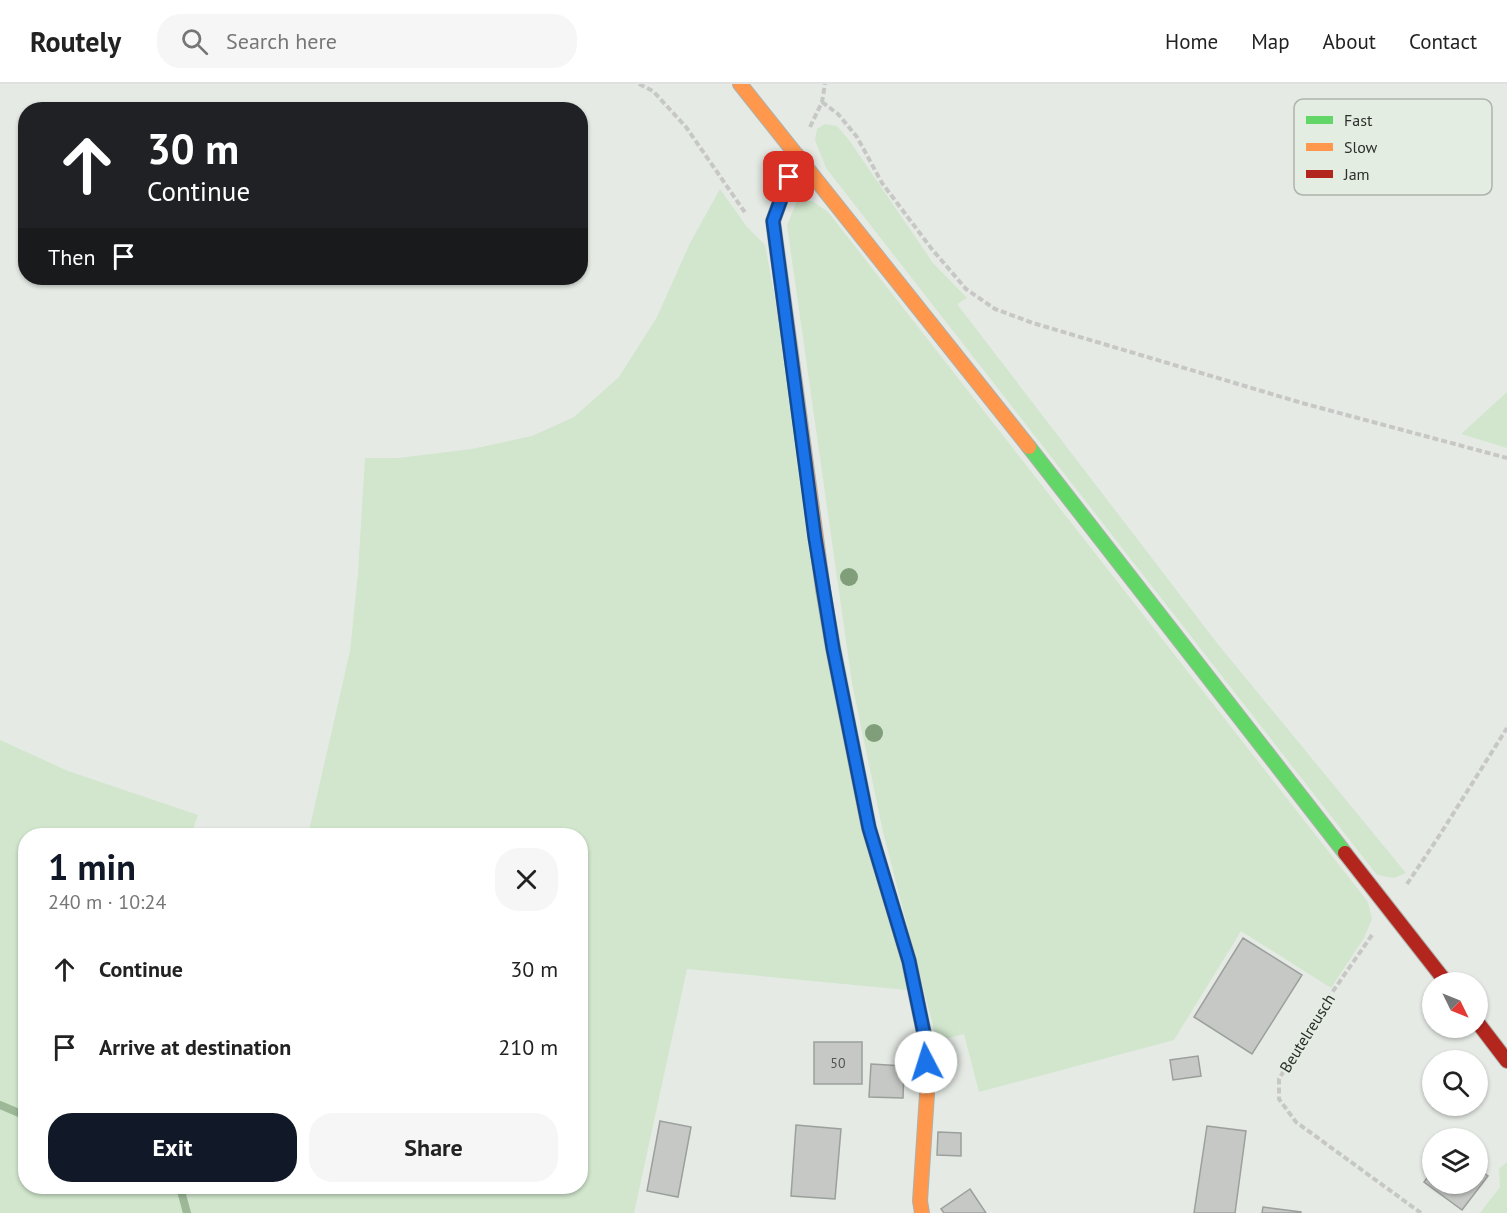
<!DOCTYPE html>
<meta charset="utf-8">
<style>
body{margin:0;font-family:"PT Sans",sans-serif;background:#f6f6f6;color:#222;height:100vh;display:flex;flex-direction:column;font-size:22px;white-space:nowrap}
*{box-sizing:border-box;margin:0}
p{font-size:20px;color:#767676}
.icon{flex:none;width:33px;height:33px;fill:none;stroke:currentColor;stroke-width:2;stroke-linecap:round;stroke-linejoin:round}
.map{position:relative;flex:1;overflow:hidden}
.side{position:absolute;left:18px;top:744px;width:570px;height:366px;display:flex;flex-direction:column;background:#fff;border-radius:24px;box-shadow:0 2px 4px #0004}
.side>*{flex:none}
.banner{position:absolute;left:18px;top:18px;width:570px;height:183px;border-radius:24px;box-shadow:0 2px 4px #0004;background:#202124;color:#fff;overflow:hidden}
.needle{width:39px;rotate:133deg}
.buttons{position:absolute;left:1422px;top:888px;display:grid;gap:12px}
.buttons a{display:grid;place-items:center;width:66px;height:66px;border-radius:50%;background:#fff;box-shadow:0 2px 4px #0004;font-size:30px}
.pin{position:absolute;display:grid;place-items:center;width:51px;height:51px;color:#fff;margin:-26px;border-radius:12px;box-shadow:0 3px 9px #0006}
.me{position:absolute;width:66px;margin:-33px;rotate:355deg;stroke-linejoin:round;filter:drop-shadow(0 0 4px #0008)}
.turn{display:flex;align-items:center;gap:21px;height:126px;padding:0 30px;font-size:27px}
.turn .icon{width:78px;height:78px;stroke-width:2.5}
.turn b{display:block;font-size:42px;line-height:51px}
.then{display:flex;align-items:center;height:57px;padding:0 30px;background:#0003;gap:12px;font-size:22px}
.round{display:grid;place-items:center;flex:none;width:63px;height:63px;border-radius:24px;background:#f6f6f6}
.overview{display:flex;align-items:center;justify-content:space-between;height:102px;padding:0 30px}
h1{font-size:36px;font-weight:700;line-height:45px;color:#111827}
.primary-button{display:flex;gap:12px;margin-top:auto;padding:12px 30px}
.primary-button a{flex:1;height:69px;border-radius:24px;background:#111827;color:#fff;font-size:24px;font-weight:700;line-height:69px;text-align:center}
.primary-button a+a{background:#f6f6f6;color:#222}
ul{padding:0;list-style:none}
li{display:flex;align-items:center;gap:18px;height:78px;padding:0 30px}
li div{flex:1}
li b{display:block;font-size:22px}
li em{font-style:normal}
header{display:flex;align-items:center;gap:36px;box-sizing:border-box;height:84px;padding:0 30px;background:#fff;border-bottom:2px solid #e0e0e0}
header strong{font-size:28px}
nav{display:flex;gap:33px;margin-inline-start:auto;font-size:21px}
.search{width:420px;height:54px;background:#f6f6f6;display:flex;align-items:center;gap:15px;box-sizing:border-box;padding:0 21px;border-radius:24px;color:#767676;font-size:22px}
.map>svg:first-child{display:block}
.green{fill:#d1e6cd}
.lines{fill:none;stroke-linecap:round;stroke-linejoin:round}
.stream{stroke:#9cb897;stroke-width:8}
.building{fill:#c5c8c4;stroke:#9ca09c;stroke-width:1.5}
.fast-casing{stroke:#adb1ac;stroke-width:16}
.slow-casing{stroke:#adb1ac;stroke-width:16}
.jam-casing{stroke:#adb1ac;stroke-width:16}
.path{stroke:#c7c8c6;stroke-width:4;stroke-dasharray:6 3;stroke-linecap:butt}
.fast{stroke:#63d668;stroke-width:14}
.slow{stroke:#ff974d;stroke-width:14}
.jam{stroke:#b3261e;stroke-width:14}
.tree{fill:#819e7b}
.route-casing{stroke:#114b97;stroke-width:15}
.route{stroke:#1a73e8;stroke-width:10}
.labels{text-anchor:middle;stroke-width:5;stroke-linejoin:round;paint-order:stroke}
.number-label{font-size:14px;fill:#525551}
.street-label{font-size:16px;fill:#2c2f2b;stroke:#e4ede2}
.key{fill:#e4ede2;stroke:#adb4ab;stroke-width:1.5}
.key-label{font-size:16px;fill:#2c2f2b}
</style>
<header>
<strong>Routely</strong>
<div class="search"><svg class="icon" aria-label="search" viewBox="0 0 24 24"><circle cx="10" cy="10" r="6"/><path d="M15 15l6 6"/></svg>Search here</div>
<nav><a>Home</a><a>Map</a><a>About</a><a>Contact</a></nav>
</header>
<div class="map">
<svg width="1507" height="1129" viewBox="0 0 1507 1129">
<rect width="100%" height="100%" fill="#e5eae5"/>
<path class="green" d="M825 40 837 42 849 56 933 179 967 214 957 220 1217 559 1406 789 1394 794 1377 791 826 84 815 56 817 45Z
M720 105 747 143 765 161 907 906 687 885 634 1129H0V656L68 687 198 731 191 751 26 752V1102H580V752L308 751 350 567 358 489 365 374H398L472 365 532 352 574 333 619 293 657 233 690 159Z
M797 117H812L828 128 1368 818 1372 835 1364 854 1331 904 1241 847 1174 956 979 1008 964 950 937 957 883 748 852 599 787 141Z
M1507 308V364L1461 350Z
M1507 1078V1129H1480L1500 1103 1499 1085Z"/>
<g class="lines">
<path class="stream" d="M0 1021 26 1032
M177 1102 180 1103 187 1129"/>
</g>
<path class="building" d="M1243 854 1302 891 1252 970 1194 933Z
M814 958H862V1000H814Z
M1198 972 1201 992 1173 996 1170 976Z
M871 980 904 982 903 1014 869 1013Z
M660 1037 691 1043 678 1113 647 1107Z
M796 1041 841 1045 835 1115 791 1112Z
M1207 1042 1246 1047 1235 1129H1194Z
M938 1048 961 1049V1072L937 1071Z
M1478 1085 1488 1092 1462 1126 1424 1098 1432 1087V1100H1478Z
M970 1105 986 1129H944L941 1125Z
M1263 1123 1301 1128V1129H1262Z"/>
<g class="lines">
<defs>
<path id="fast" d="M1029 363 1345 769
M823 505 833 564 869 744 909 877 926 959 927 1010"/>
<path id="slow" d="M740 0 1029 363
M797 71 773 137 823 505
M922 1129 920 1117 927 1010"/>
<path id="jam" d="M1345 769 1446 898
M1478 939 1507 977"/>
</defs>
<use href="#fast" class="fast-casing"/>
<use href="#slow" class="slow-casing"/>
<use href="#jam" class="jam-casing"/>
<path class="path" d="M639 0 653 7 686 43 746 130
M822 18 838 30 857 53 882 99 931 164 966 205 995 225 1033 239 1302 319 1507 374
M810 43 822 18 825 0
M1407 800 1441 749 1507 644
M1372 851 1313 936 1279 995V1015L1296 1038 1421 1129"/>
<use href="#fast" class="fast"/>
<use href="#slow" class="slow"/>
<use href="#jam" class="jam"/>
</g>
<g class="tree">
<circle cx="849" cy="493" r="9"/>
<circle cx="874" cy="649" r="9"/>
</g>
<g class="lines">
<defs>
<path id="route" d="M789 93 773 137 815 454 833 564 869 744 909 877 926 959V978"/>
</defs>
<use href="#route" class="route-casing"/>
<use href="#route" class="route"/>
</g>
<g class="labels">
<g class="number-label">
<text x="838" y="984">50</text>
</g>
<g class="street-label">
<text transform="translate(1307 949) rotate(-58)" y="6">Beutelreusch</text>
</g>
</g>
<rect x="1294" y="15" width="198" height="96" rx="9" class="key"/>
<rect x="1306" y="32" width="27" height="8" fill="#63d668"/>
<rect x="1306" y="59" width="27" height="8" fill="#ff974d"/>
<rect x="1306" y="86" width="27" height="8" fill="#b3261e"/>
<g class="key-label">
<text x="1344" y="42">Fast</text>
<text x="1344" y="69">Slow</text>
<text x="1344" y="96">Jam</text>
</g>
</svg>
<div class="buttons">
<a><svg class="needle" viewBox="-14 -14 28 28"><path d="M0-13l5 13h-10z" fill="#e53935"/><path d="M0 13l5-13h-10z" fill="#767676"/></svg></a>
<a><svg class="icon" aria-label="search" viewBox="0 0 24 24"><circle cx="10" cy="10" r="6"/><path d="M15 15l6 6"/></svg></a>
<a><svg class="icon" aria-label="layers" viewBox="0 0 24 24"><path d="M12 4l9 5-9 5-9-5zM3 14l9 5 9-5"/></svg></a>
</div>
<div class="pin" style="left:789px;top:93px;background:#d93025"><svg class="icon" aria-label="arrive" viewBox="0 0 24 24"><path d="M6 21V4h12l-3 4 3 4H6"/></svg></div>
<svg class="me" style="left:926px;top:978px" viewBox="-20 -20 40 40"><circle r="19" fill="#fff"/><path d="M0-13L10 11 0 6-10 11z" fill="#1a73e8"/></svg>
<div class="banner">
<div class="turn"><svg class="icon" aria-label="ahead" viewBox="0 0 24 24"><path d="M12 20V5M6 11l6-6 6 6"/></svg><div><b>30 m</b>Continue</div></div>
<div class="then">Then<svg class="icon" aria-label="arrive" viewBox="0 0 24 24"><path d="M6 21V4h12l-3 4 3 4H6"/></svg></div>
</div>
<section class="side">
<div class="overview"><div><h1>1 min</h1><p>240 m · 10:24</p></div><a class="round"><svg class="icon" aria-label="close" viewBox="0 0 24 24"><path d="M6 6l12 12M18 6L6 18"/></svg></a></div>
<ul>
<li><svg class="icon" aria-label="ahead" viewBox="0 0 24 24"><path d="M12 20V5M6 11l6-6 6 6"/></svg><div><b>Continue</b></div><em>30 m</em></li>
<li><svg class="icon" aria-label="arrive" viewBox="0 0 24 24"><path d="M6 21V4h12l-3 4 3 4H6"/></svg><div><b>Arrive at destination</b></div><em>210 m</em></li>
</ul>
<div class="primary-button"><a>Exit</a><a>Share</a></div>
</section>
</div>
